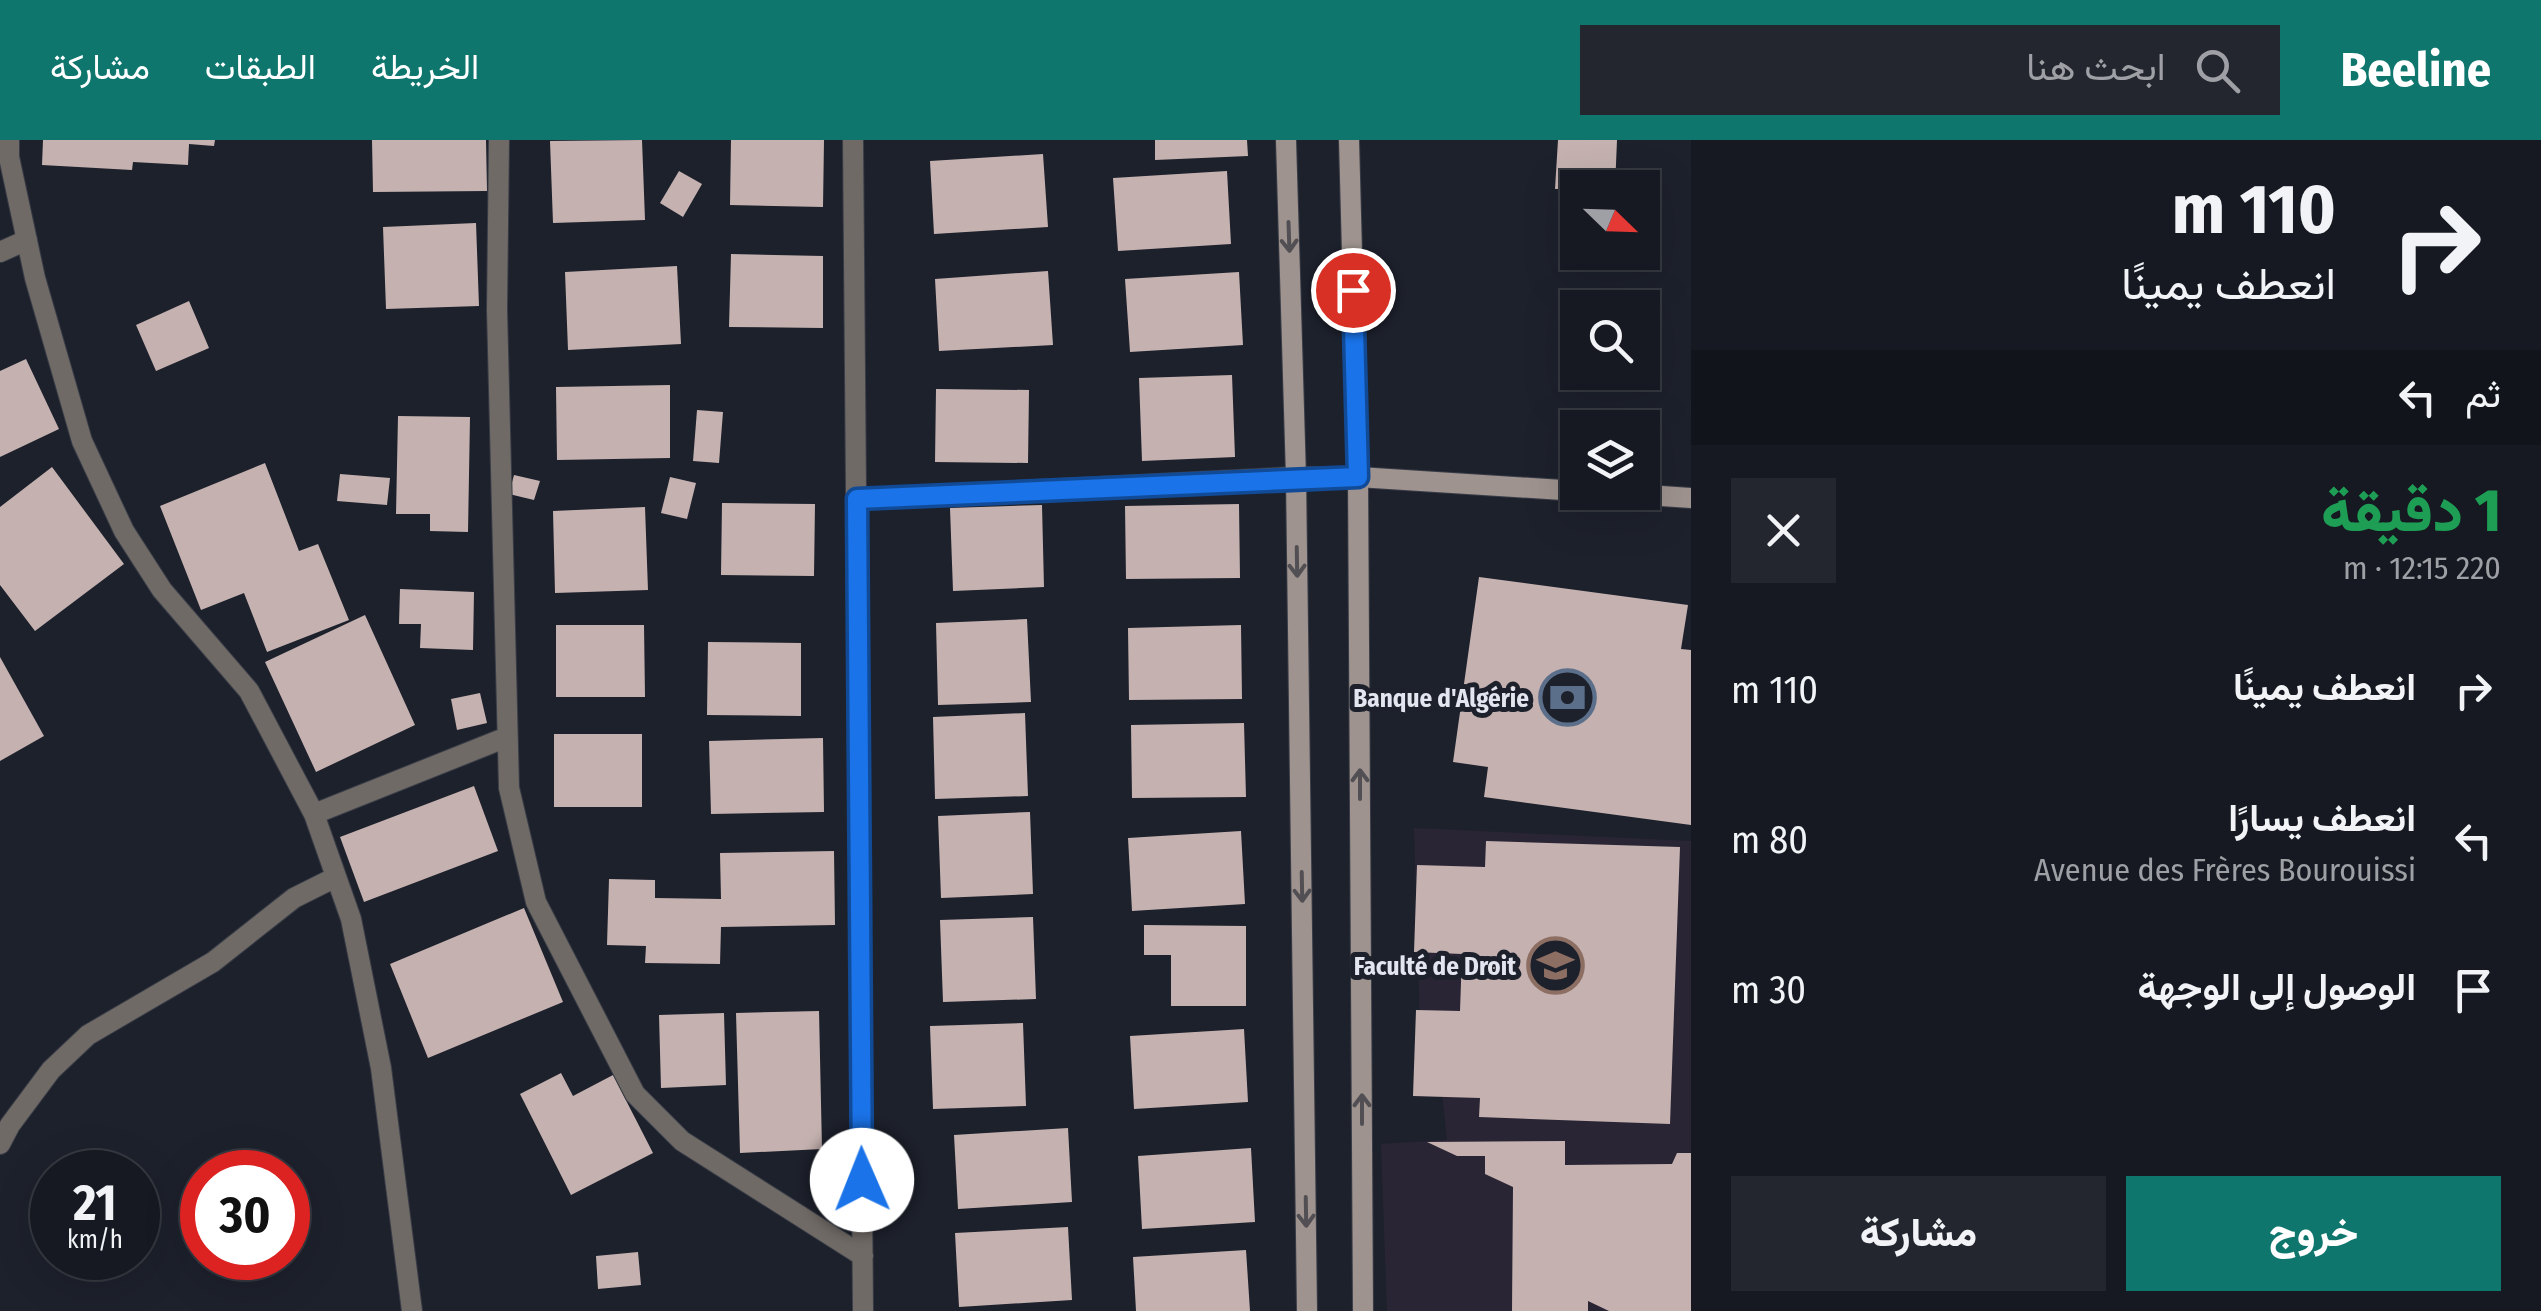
<!DOCTYPE html>
<html lang="ar">
<meta charset="utf-8">
<style>
body{margin:0;font-family:"Fira Sans Condensed",Vazirmatn,sans-serif;background:#23262e;color:#f1f3f6;direction:rtl;height:100vh;display:flex;flex-direction:column;font-size:38px;white-space:nowrap}
*{box-sizing:border-box;margin:0}
p{font-size:32px;color:#9ea0a5}
.icon{flex:none;width:55px;height:55px;fill:none;stroke:currentColor;stroke-width:2;stroke-linecap:round;stroke-linejoin:round}
.map{position:relative;flex:1;overflow:hidden;direction:ltr}
.sheet{display:flex;flex-direction:column;background:#161921;width:850px}
.sheet>*{flex:none}
.banner{background:#161921;color:#f1f3f6;overflow:hidden}
.needle{width:65px;rotate:113deg}
.tools{position:absolute;left:1560px;top:30px;display:grid;gap:20px}
.tools a{display:grid;place-items:center;width:100px;height:100px;border-radius:0px;background:#161921;box-shadow:0 10px 40px #0002,0 0 0 2px #35383f;font-size:50px}
.speed{position:absolute;left:30px;top:1010px;display:flex;gap:20px;font-size:50px;font-weight:700;text-align:center}
.speed>*{display:grid;place-content:center;width:130px;height:130px;border-radius:50%;background:#161921;box-shadow:0 10px 40px #0002,0 0 0 2px #35383f;line-height:1}
.speed small{font-size:25px;font-weight:400}
.speed .limit{border:15px solid #d22;background:#fff;color:#111}
.pin{position:absolute;display:grid;place-items:center;width:85px;height:85px;color:#fff;margin:-42px;border:5px solid #fff;border-radius:50%;box-shadow:0 2px 10px #0007}
.me{position:absolute;width:110px;margin:-55px;rotate:359deg;stroke-linejoin:round;filter:drop-shadow(0 0 8px #0008)}
.turn{display:flex;align-items:center;gap:35px;height:210px;padding:0 40px;font-size:45px}
.turn .icon{width:130px;height:130px;stroke-width:2.5}
.turn b{display:block;font-size:70px;line-height:85px}
.then{display:flex;align-items:center;height:95px;padding:0 40px;background:#0003;gap:20px;font-size:38px}
.round{display:grid;place-items:center;flex:none;width:105px;height:105px;border-radius:0px;background:#23262e}
.headline{display:flex;align-items:center;justify-content:space-between;height:170px;padding:0 40px}
h1{font-size:60px;font-weight:800;line-height:75px;color:#1e9e55}
.action{display:flex;gap:20px;margin-top:auto;padding:20px 40px}
.action a{flex:1;height:115px;border-radius:0px;background:#0f766e;color:#fff;font-size:40px;font-weight:800;line-height:115px;text-align:center}
.action a+a{background:#23262e;color:#f1f3f6}
ul{padding:0;list-style:none}
li{display:flex;align-items:center;gap:30px;height:150px;padding:0 40px}
li div{flex:1}
li b{display:block;font-size:38px}
li em{font-style:normal}
header{display:flex;align-items:center;gap:60px;box-sizing:border-box;height:140px;padding:0 50px;background:#0f766e;color:#fff}
header strong{font-size:48px}
nav{display:flex;gap:55px;margin-inline-start:auto;font-size:35px}
.search{width:700px;height:90px;background:#23262e;display:flex;align-items:center;gap:25px;box-sizing:border-box;padding:0 35px;border-radius:0px;color:#9ea0a5;font-size:38px}
main{display:flex;flex:1;min-height:0}
.map>svg:first-child{display:block}
.education{fill:#2a2535}
.building{fill:#c5b2b0}
.lines{fill:none;stroke-linecap:round;stroke-linejoin:round}
.street-casing{stroke:#393d47;stroke-width:22}
.secondary-casing{stroke:#393d47;stroke-width:22}
.street{stroke:#706a66;stroke-width:20}
.secondary{stroke:#9e938e;stroke-width:20}
.oneway{stroke:#514f53}
.route-casing{stroke:#114b97;stroke-width:25}
.route{stroke:#1a73e8;stroke-width:18}
.labels{text-anchor:middle;stroke-width:10;stroke-linejoin:round;paint-order:stroke}
.poi-label{font-size:25px;font-weight:bold;fill:#e3e6ee;stroke:#1d212c;text-anchor:end}
</style>
<header>
<strong>Beeline</strong>
<div class="search"><svg class="icon" aria-label="search" viewBox="0 0 24 24"><circle cx="10" cy="10" r="6"/><path d="M15 15l6 6"/></svg>ابحث هنا</div>
<nav><a>الخريطة</a><a>الطبقات</a><a>مشاركة</a></nav>
</header>
<main>
<section class="sheet">
<div class="banner">
<div class="turn"><svg class="icon" aria-label="right" viewBox="0 0 24 24"><path d="M7 20v-9h11M14 6l5 5-5 5"/></svg><div><b>110 m</b>انعطف يمينًا</div></div>
<div class="then">ثم<svg class="icon" aria-label="left" viewBox="0 0 24 24"><path d="M17 20v-9H6M10 6l-5 5 5 5"/></svg></div>
</div>
<div class="headline"><div><h1>1 دقيقة</h1><p>220 m · 12:15</p></div><a class="round"><svg class="icon" aria-label="close" viewBox="0 0 24 24"><path d="M6 6l12 12M18 6L6 18"/></svg></a></div>
<ul>
<li><svg class="icon" aria-label="right" viewBox="0 0 24 24"><path d="M7 20v-9h11M14 6l5 5-5 5"/></svg><div><b>انعطف يمينًا</b></div><em>110 m</em></li>
<li><svg class="icon" aria-label="left" viewBox="0 0 24 24"><path d="M17 20v-9H6M10 6l-5 5 5 5"/></svg><div><b>انعطف يسارًا</b><p>Avenue des Frères Bourouissi</p></div><em>80 m</em></li>
<li><svg class="icon" aria-label="arrive" viewBox="0 0 24 24"><path d="M6 21V4h12l-3 4 3 4H6"/></svg><div><b>الوصول إلى الوجهة</b></div><em>30 m</em></li>
</ul>
<div class="action"><a>خروج</a><a>مشاركة</a></div>
</section>
<div class="map">
<svg width="1691" height="1171" viewBox="0 0 1691 1171">
<rect width="100%" height="100%" fill="#1d212c"/>
<path class="education" d="M1414 688 1691 701V1133L1654 1171H1387L1381 1004 1447 1000 1442 952 1422 953Z"/>
<path class="building" d="M43 0H215L214 6 189 4 188 25 133 22 132 30 42 25Z
M372 0H486L487 51 373 52Z
M642 0 645 80 553 83 550 1Z
M731 0H824L823 67 730 65Z
M1155 0H1247L1248 16 1155 20Z
M1558 0H1617L1615 48 1555 49Z
M1043 14 1048 87 934 94 930 21Z
M679 31 702 44 683 77 660 63Z
M1227 31 1231 104 1118 111 1113 38Z
M476 83 479 166 386 169 383 87Z
M731 114 823 116V188L729 187Z
M677 126 681 204 568 210 565 132Z
M1048 131 1053 205 939 211 935 139Z
M1239 132 1243 205 1130 212 1125 139Z
M189 161 209 208 156 231 136 185Z
M26 219 59 289 0 317V231Z
M1232 235 1235 317 1142 321 1139 238Z
M670 245V318L557 320 556 247Z
M936 249 1029 250 1028 323 935 322Z
M697 270 723 272 719 323 693 321Z
M398 276 470 277 468 392 430 391V374H396Z
M265 323 299 411 318 404 349 480 267 512 244 453 201 470 160 366Z
M52 327 124 424 35 491 0 445V367Z
M340 334 390 338 387 365 337 361Z
M514 335 540 341 534 360 509 354Z
M670 337 696 343 687 379 661 373Z
M722 363 815 364 814 436 721 435Z
M1239 364 1240 438 1126 439 1125 366Z
M1042 365 1044 447 953 451 950 368Z
M645 367 648 450 555 453 553 371Z
M1479 437 1688 465 1681 509 1691 510V685L1484 657 1488 627 1453 622Z
M400 449 474 452 473 510 420 508 421 484H399Z
M365 475 415 585 316 632 265 522Z
M1027 479 1031 562 938 565 936 483Z
M556 485H644L645 557H556Z
M1241 485 1242 559 1129 560 1128 488Z
M708 502 801 503V576L707 575Z
M0 517 44 596 0 621Z
M480 553 487 583 457 590 451 559Z
M1025 573 1028 656 935 659 933 577Z
M1244 583 1246 657 1132 658 1131 585Z
M554 594H642V667H554Z
M823 598 824 672 711 674 709 601Z
M474 646 498 711 364 762 340 697Z
M1030 672 1033 754 941 758 938 676Z
M1241 691 1245 764 1132 771 1128 698Z
M1486 701 1680 707 1670 984 1479 977 1480 958 1413 956 1416 870 1460 871 1462 814 1414 812 1417 725 1485 727Z
M834 711 835 785 721 787 720 824 645 823 646 806 607 805 609 739 655 740V758L721 759 720 713Z
M524 768 563 862 428 918 390 824Z
M1033 777 1036 859 943 862 940 780Z
M1144 785 1246 786V866H1171V815H1144Z
M819 871 822 1009 740 1013 736 873Z
M724 873 726 945 661 948 659 875Z
M1023 883 1026 966 933 969 930 886Z
M1244 889 1248 962 1134 969 1130 896Z
M561 933 573 956 613 935 653 1013 571 1055 520 954Z
M1068 988 1072 1062 958 1069 954 995Z
M1565 1001V1025L1672 1024 1677 1013H1691V1171H1609L1588 1161V1171H1512L1513 1047 1485 1034V1016H1457L1427 1002Z
M1251 1008 1255 1082 1142 1089 1138 1016Z
M1068 1087 1072 1160 959 1167 955 1093Z
M1246 1110 1250 1171H1136L1133 1117Z
M638 1112 641 1145 598 1149 596 1116Z"/>
<g class="lines">
<defs>
<path id="street" d="M9 0V17L35 138 82 301 124 391 162 450 249 551 314 674 351 779 381 928 412 1171
M499 0 497 170 509 648 536 762 635 954 682 1001 863 1116
M853 0 863 1171
M0 112 27 100
M857 359 1296 337
M314 674 507 597
M0 1004 10 985 51 930 88 895 213 822 294 758 336 737"/>
<path id="secondary" d="M1286 0 1296 337 1307 1171
M1349 0 1358 337 1363 1171
M1296 337H1358L1578 351
M1602 352 1691 358"/>
</defs>
<use href="#street" class="street-casing"/>
<use href="#secondary" class="secondary-casing"/>
<use href="#street" class="street"/>
<use href="#secondary" class="secondary"/>
</g>
<defs><path id="oneway-shaft" d="M-6 0H5M1.5-3L5.5 0L1.5 3" fill="none" stroke-width="1.6" stroke-linecap="round" stroke-linejoin="round" transform="scale(2.5)"/></defs>
<g class="oneway">
<use href="#oneway-shaft" transform="translate(1289 97) rotate(88)"/>
<use href="#oneway-shaft" transform="translate(1297 422) rotate(89)"/>
<use href="#oneway-shaft" transform="translate(1360 644) rotate(-90)"/>
<use href="#oneway-shaft" transform="translate(1302 747) rotate(89)"/>
<use href="#oneway-shaft" transform="translate(1362 969) rotate(-90)"/>
<use href="#oneway-shaft" transform="translate(1306 1072) rotate(89)"/>
</g>
<g class="lines">
<defs>
<path id="route" d="M862 1040 857 359 1358 337 1353 150"/>
</defs>
<use href="#route" class="route-casing"/>
<use href="#route" class="route"/>
</g>
<defs>
<symbol id="bank-ring" viewBox="-11 -11 22 22"><circle r="9.5" fill="#1d212c" stroke="#5c6f8a" stroke-width="1.5"/><path d="M-6-4H6V4H-6ZM0-2.3a2.3 2.3 0 1 0 0 4.6a2.3 2.3 0 1 0 0-4.6Z" fill="#5c6f8a"/></symbol>
<symbol id="university-ring" viewBox="-11 -11 22 22"><circle r="9.5" fill="#1d212c" stroke="#8d6e63" stroke-width="1.5"/><path d="M0-5L7-2L0 1L-7-2ZM-4 1L0 2.5L4 1V4Q0 6-4 4Z" fill="#8d6e63"/></symbol>
</defs>
<g fill-rule="evenodd">
<use href="#bank-ring" x="1536" y="526" width="63" height="63"/>
<use href="#university-ring" x="1524" y="794" width="63" height="63"/>
</g>
<g class="labels">
<g class="poi-label">
<text x="1529" y="567">Banque d'Algérie</text>
<text x="1516" y="835">Faculté de Droit</text>
</g>
</g>
</svg>
<div class="tools">
<a><svg class="needle" viewBox="-14 -14 28 28"><path d="M0-13l5 13h-10z" fill="#e53935"/><path d="M0 13l5-13h-10z" fill="#9ea0a5"/></svg></a>
<a><svg class="icon" aria-label="search" viewBox="0 0 24 24"><circle cx="10" cy="10" r="6"/><path d="M15 15l6 6"/></svg></a>
<a><svg class="icon" aria-label="layers" viewBox="0 0 24 24"><path d="M12 4l9 5-9 5-9-5zM3 14l9 5 9-5"/></svg></a>
</div>
<div class="speed"><div>21<small>km/h</small></div><div class="limit">30</div></div>
<div class="pin" style="left:1353px;top:150px;background:#d93025"><svg class="icon" aria-label="arrive" viewBox="0 0 24 24"><path d="M6 21V4h12l-3 4 3 4H6"/></svg></div>
<svg class="me" style="left:862px;top:1040px" viewBox="-20 -20 40 40"><circle r="19" fill="#fff"/><path d="M0-13L10 11 0 6-10 11z" fill="#1a73e8"/></svg>
</div>
</main>
